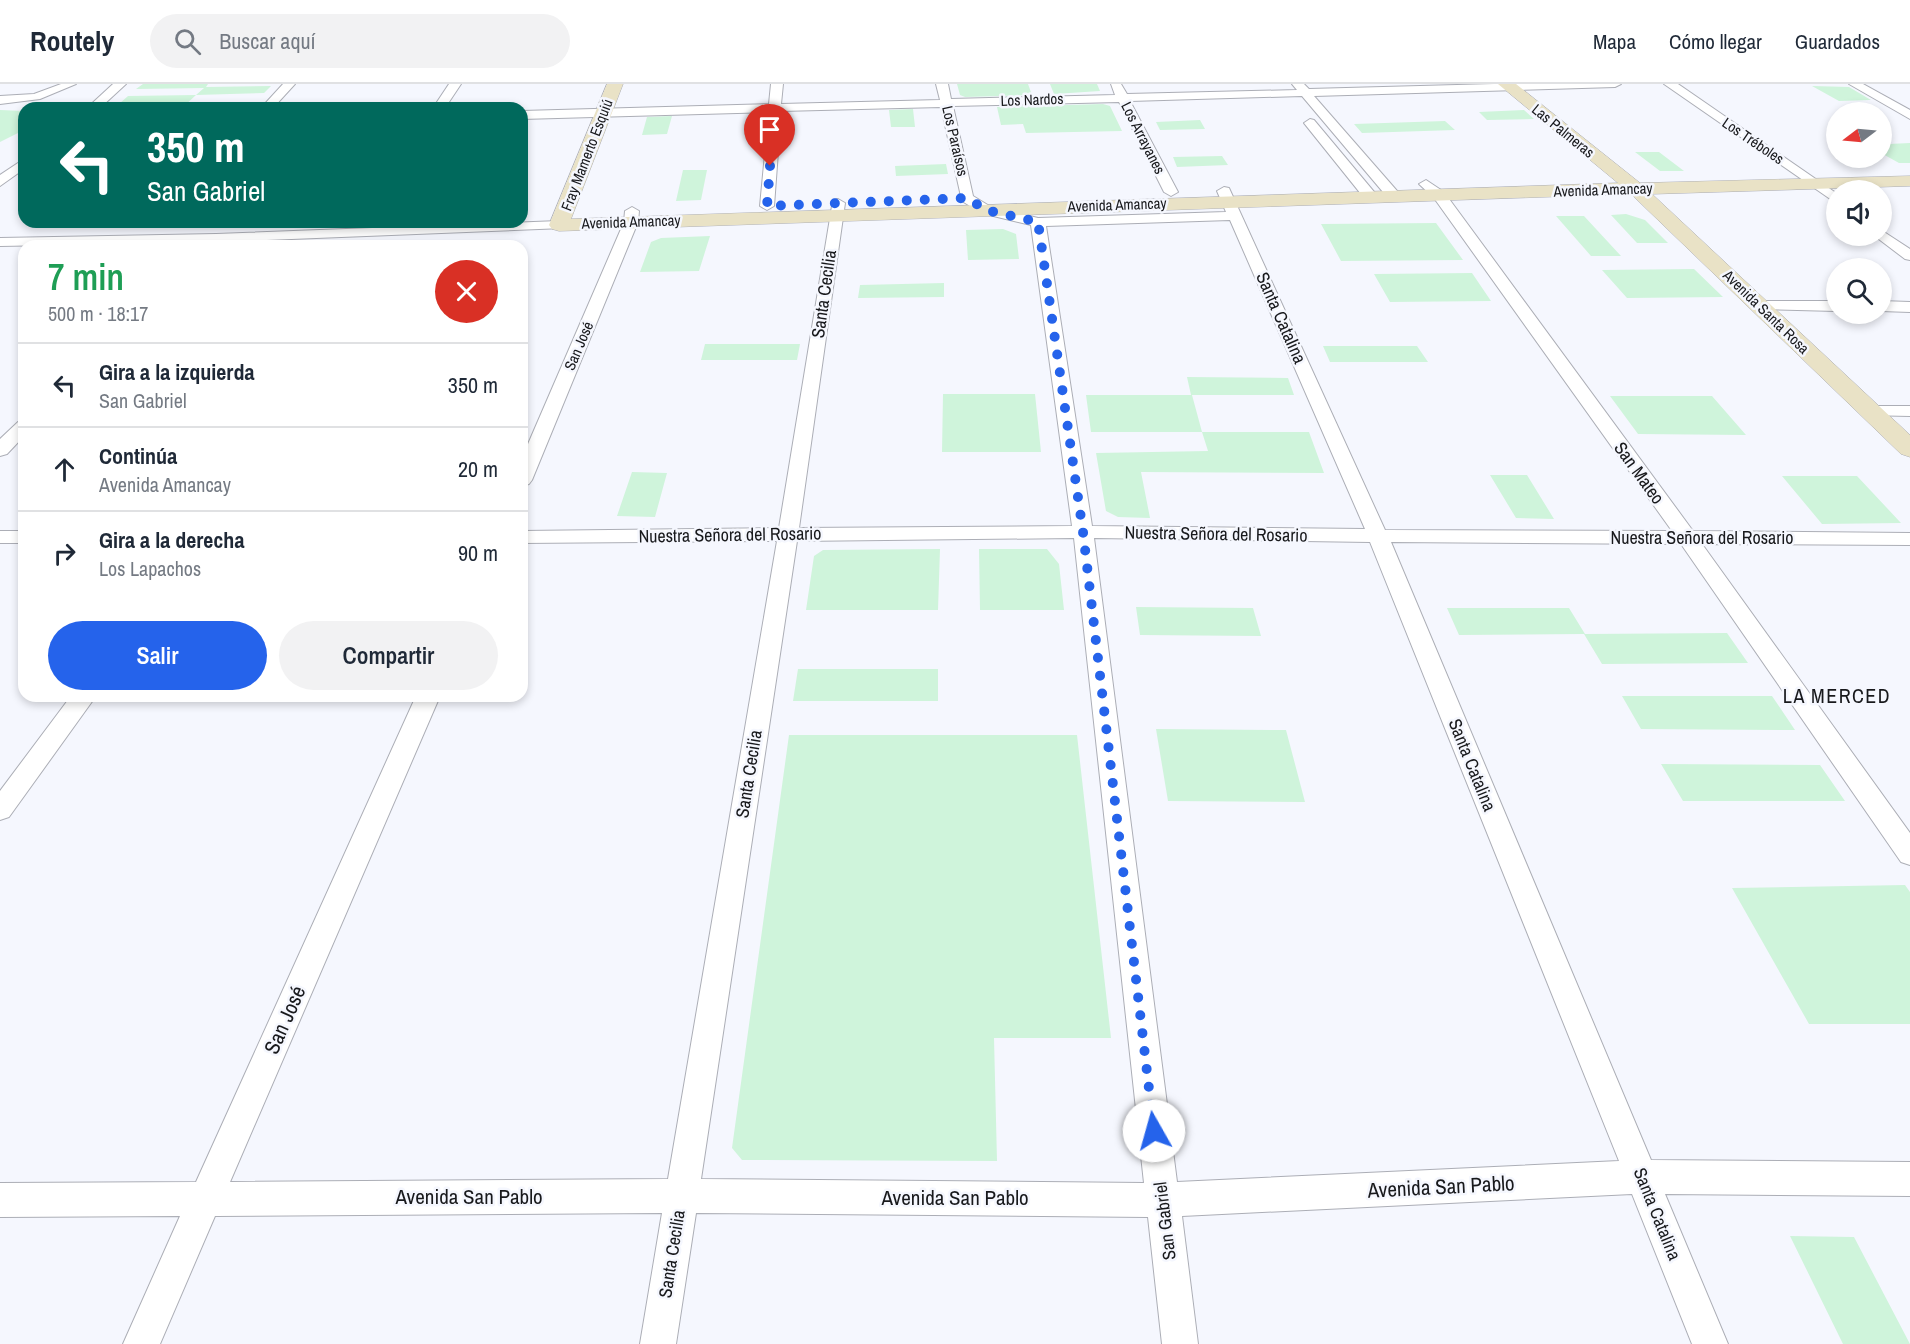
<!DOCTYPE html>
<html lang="es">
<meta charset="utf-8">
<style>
body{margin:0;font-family:"Archivo Narrow",sans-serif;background:#f2f2f3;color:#1f2937;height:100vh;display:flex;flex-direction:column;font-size:22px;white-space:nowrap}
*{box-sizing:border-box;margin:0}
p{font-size:20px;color:#747a83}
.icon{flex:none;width:33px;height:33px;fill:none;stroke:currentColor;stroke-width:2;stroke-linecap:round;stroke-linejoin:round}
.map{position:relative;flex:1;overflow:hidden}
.panel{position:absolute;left:18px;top:156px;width:510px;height:462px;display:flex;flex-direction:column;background:#fff;border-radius:18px;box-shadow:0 3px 9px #0003}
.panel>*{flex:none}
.guide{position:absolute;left:18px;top:18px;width:510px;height:126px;border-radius:18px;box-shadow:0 3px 9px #0003;background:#00695c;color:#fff;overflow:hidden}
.needle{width:39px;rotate:254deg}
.fabs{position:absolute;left:1826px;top:18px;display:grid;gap:12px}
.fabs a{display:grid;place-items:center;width:66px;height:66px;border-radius:50%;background:#fff;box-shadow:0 3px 9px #0003;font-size:30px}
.pin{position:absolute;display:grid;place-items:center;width:51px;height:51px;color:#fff;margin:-62px -26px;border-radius:50% 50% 50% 0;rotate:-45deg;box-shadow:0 0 6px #0007}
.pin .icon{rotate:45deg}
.me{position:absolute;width:66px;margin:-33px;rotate:353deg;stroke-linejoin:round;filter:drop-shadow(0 0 4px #0008)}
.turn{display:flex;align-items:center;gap:21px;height:126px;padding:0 30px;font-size:27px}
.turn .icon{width:78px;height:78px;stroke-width:2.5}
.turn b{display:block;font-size:42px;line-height:51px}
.round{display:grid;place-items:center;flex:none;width:63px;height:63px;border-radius:32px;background:#f2f2f3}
.headline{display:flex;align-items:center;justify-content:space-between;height:102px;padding:0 30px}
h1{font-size:36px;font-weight:600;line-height:45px;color:#1e9e55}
.action{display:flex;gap:12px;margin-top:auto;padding:12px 30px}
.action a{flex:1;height:69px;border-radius:36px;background:#2563eb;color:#fff;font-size:24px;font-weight:600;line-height:69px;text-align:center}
.action a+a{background:#f2f2f3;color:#1f2937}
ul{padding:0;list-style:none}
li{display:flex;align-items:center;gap:18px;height:84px;padding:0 30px;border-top:2px solid #e0e1e3}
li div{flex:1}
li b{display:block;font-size:22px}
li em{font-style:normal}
header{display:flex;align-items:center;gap:36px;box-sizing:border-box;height:84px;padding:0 30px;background:#fff;border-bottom:2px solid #e0e1e3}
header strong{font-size:28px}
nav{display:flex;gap:33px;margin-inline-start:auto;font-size:21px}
.search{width:420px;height:54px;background:#f2f2f3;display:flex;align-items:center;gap:15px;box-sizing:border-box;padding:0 21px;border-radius:33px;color:#747a83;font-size:22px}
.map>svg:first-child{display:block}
.green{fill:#cff4db}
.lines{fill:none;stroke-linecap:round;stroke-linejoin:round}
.street-casing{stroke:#acaeb6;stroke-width:2}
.secondary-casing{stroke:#acaeb6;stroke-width:1}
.street{fill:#fff;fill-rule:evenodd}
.secondary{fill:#e9e2c6;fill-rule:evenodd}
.route{stroke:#2563eb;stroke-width:10;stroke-dasharray:0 18}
.labels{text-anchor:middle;stroke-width:5;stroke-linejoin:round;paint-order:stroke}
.far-street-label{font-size:15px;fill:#18191c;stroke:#f5f7fe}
.street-label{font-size:18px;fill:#18191c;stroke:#f5f7fe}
.neighbourhood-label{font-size:20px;letter-spacing:1.5px;fill:#18191c;stroke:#f5f7fe}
.near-street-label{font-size:21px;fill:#18191c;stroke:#f5f7fe}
</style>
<header>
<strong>Routely</strong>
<div class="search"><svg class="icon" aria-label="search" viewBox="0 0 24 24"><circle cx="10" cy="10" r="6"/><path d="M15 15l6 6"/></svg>Buscar aquí</div>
<nav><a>Mapa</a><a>Cómo llegar</a><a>Guardados</a></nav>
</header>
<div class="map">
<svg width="1910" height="1260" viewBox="0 0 1910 1260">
<rect width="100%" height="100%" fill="#f5f7fe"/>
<path class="green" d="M143 0H208L206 3 271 2 264 9 196 11 182 24H138L142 20H119L128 12 196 11 204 4 136 5Z
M957 0H1028L1032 11 965 13 960 11Z
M1050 0H1097L1100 7 1054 10Z
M1812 2 1849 3 1871 16 1839 17Z
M1103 20 1110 22 1122 47 1026 49 1023 40 1001 41 997 23Z
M913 25 915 43H891L889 26Z
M0 26 24 27V46L0 58Z
M1524 26 1534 35 1487 36 1479 28Z
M672 32 667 50 642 51 647 33Z
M1200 36 1205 45 1160 46 1156 38Z
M1445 37 1455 46 1362 49 1354 40Z
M1881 56 1889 60 1910 59V79H1899L1881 69Z
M1635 68H1659L1684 87H1660Z
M1222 72 1228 81 1177 83 1173 73Z
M946 80 948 90 896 92 895 82Z
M683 86H707L701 116 676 117Z
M1626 130 1645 136 1668 159H1637L1611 131Z
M1556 132H1584L1621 172H1591Z
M1436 139 1463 176 1341 177 1321 140Z
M1003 145 1016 150 1019 175 968 176 966 146Z
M710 152 699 187 640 188 651 158 661 154Z
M1694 185 1723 213 1627 214 1602 186Z
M1472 189 1491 217 1390 218 1374 190Z
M944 199V213L858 214 860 201Z
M705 260H800L797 276H701Z
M1323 262H1417L1428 278H1330Z
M1187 293 1288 294 1294 311H1192L1202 348H1309L1324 389 1141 388 1150 434 1118 433 1106 427 1096 369 1208 367 1202 348H1091L1086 311H1191Z
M943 310H1035L1041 368H942Z
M1610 312H1712L1746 351 1638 350Z
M632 388 667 389 655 433 617 432Z
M1490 391H1527L1554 435 1516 434Z
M1782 392H1857L1901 439 1822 440Z
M940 465 938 526H806L814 472 823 466Z
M979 465H1047L1059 480 1064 526H980Z
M1136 523 1253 524 1261 552 1140 551Z
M1447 524H1569L1585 550 1727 549 1748 579 1602 580 1584 550 1459 551Z
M798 585H938V617H793Z
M1622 612H1772L1795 646 1641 645Z
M1156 645 1286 646 1305 718 1168 717Z
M789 651H1077L1111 954H994L997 1077 742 1076 732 1064Z
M1661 680 1820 681 1845 717H1683Z
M1905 801 1910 808V940H1809L1732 804Z
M1790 1152 1854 1153 1910 1260H1843Z"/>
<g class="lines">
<defs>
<path id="street" d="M61 0H76L40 15 0 20V12L34 10Z
M113 0H126L100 24H87Z
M283 0H295L273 24H261Z
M449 0H461L445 24H433Z
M771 0H783L781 20 940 16 936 0H948L951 15 1115 11 1111 0H1121L1127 10 1297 6 1292 0H1304L1309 5 1494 0H1621L1615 3 1314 12 1398 108 1400 111 1398 114H1388L1302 12 1130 17 1178 108 1171 112 1164 108 1119 18 953 22 973 112 991 123 1038 134 1226 128 1217 107 1224 103 1229 104 1385 446 1672 447 1434 114 1419 100 1426 96 1444 108 1693 447 1910 449V461L1702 460 1910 749V781L1901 778 1681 460 1391 458 1651 1076 1910 1078V1112L1665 1110 1728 1260H1692L1632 1110 1182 1132 1198 1260H1162L1148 1133 696 1129 676 1260H640L662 1129 215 1132 160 1260H123L180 1132 0 1133V1099L196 1098 416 612H440L230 1098 668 1095 777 457 522 459V447L779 444 833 116 838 115 845 119 799 444 1072 442 1031 141 981 129 962 117 941 23 781 27 774 122 767 126 760 122 769 28 522 35V27L769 20ZM1230 136 1365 445 1092 442 1046 142ZM1074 454 1144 1099 701 1095 797 457ZM1094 454 1370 458 1619 1077 1177 1098Z
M1664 0H1678L1836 109V119Z
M1849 0H1863L1910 26V35Z
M1310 35 1314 36 1375 109 1377 112 1375 115H1365L1304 39Z
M24 75V85L0 102V91Z
M632 123 639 127 638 138 532 396 529 400 522 402V374L624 138 625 127Z
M559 137 564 138 566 141 564 144 216 158 0 162V154L216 150Z
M1881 146 1910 165V176L1905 175 1876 153 1875 152H1881Z
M1761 217H1836V227L1755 225 1753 222 1755 219Z
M1881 217 1910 218V228L1881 227Z
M1870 322H1910V332L1864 331 1861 327 1864 323Z
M24 337V352L7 370 0 372V355L18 338Z
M0 447H24V459H0Z
M71 612H96L9 733 0 736V707Z"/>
<path id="secondary" d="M607 0H623L571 135 1618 99 1498 0H1516L1640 99 1910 92V102L1652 110 1910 351V373L1901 370 1631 110 559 147 552 145 549 141Z"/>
</defs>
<use href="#street" class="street-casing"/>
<use href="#secondary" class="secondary-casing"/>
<use href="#street" class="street"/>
<use href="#secondary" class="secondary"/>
</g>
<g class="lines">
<path class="route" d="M770 82 767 122 967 114 986 126 1038 138 1083 448 1154 1047"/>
</g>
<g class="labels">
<g class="far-street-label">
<text transform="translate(1032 16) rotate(-2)" y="5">Los Nardos</text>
<text transform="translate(1563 47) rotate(39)" y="5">Las Palmeras</text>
<text transform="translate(1143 54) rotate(63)" y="5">Los Arrayanes</text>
<text transform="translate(955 57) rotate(77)" y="5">Los Paraísos</text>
<text transform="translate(1753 57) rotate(34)" y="5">Los Tréboles</text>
<text transform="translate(587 71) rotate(-69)" y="5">Fray Mamerto Esquiú</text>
<text transform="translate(1603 106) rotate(-2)" y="5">Avenida Amancay</text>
<text transform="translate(1117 121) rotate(-2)" y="5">Avenida Amancay</text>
<text transform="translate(631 138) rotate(-2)" y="5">Avenida Amancay</text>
<text transform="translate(1766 228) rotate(44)" y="5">Avenida Santa Rosa</text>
<text transform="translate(579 262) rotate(-67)" y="5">San José</text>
</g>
<g class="street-label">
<text transform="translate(824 210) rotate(-82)" y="6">Santa Cecilia</text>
<text transform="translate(1281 234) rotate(66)" y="6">Santa Catalina</text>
<text transform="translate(1639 389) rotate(54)" y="6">San Mateo</text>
<text transform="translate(1216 450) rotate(1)" y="6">Nuestra Señora del Rosario</text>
<text transform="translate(730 451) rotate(-1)" y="6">Nuestra Señora del Rosario</text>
<text x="1702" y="460">Nuestra Señora del Rosario</text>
<text transform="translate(1472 681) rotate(68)" y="6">Santa Catalina</text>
<text transform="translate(749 690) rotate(-81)" y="6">Santa Cecilia</text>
<text transform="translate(1657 1130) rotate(68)" y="6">Santa Catalina</text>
<text transform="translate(1165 1137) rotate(-97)" y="6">San Gabriel</text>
<text transform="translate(672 1170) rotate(-81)" y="6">Santa Cecilia</text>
</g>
<g class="neighbourhood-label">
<text x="1837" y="619">LA MERCED</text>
</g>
<g class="near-street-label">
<text transform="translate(285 936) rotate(-66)" y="7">San José</text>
<text transform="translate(1441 1103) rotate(-3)" y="7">Avenida San Pablo</text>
<text x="469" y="1120">Avenida San Pablo</text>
<text x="955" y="1121">Avenida San Pablo</text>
</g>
</g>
</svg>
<div class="fabs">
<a><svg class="needle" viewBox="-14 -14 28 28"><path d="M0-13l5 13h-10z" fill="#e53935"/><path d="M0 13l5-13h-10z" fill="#747a83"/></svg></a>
<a><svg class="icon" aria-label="sound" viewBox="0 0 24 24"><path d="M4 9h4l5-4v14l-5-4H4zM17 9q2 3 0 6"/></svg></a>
<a><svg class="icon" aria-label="search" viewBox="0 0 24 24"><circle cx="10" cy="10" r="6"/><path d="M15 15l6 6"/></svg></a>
</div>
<div class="pin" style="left:770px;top:82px;background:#d93025"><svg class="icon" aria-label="arrive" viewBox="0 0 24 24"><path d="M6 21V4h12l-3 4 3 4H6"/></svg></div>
<svg class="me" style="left:1154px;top:1047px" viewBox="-20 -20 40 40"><circle r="19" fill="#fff"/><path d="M0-13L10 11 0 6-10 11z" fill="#2563eb"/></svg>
<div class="guide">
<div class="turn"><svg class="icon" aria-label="left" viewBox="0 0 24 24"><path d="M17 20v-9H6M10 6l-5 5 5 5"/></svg><div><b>350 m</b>San Gabriel</div></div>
</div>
<section class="panel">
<div class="headline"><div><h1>7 min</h1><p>500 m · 18:17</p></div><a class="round" style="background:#d93025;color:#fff"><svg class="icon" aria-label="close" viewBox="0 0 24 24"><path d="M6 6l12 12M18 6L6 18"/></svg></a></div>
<ul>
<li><svg class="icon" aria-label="left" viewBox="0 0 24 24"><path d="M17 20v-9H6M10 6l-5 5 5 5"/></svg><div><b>Gira a la izquierda</b><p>San Gabriel</p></div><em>350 m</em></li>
<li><svg class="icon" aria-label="ahead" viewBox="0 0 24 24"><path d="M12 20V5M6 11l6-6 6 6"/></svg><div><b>Continúa</b><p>Avenida Amancay</p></div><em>20 m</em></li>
<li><svg class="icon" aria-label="right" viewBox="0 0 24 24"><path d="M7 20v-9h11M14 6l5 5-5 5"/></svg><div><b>Gira a la derecha</b><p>Los Lapachos</p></div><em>90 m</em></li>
</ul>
<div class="action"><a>Salir</a><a>Compartir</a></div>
</section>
</div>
